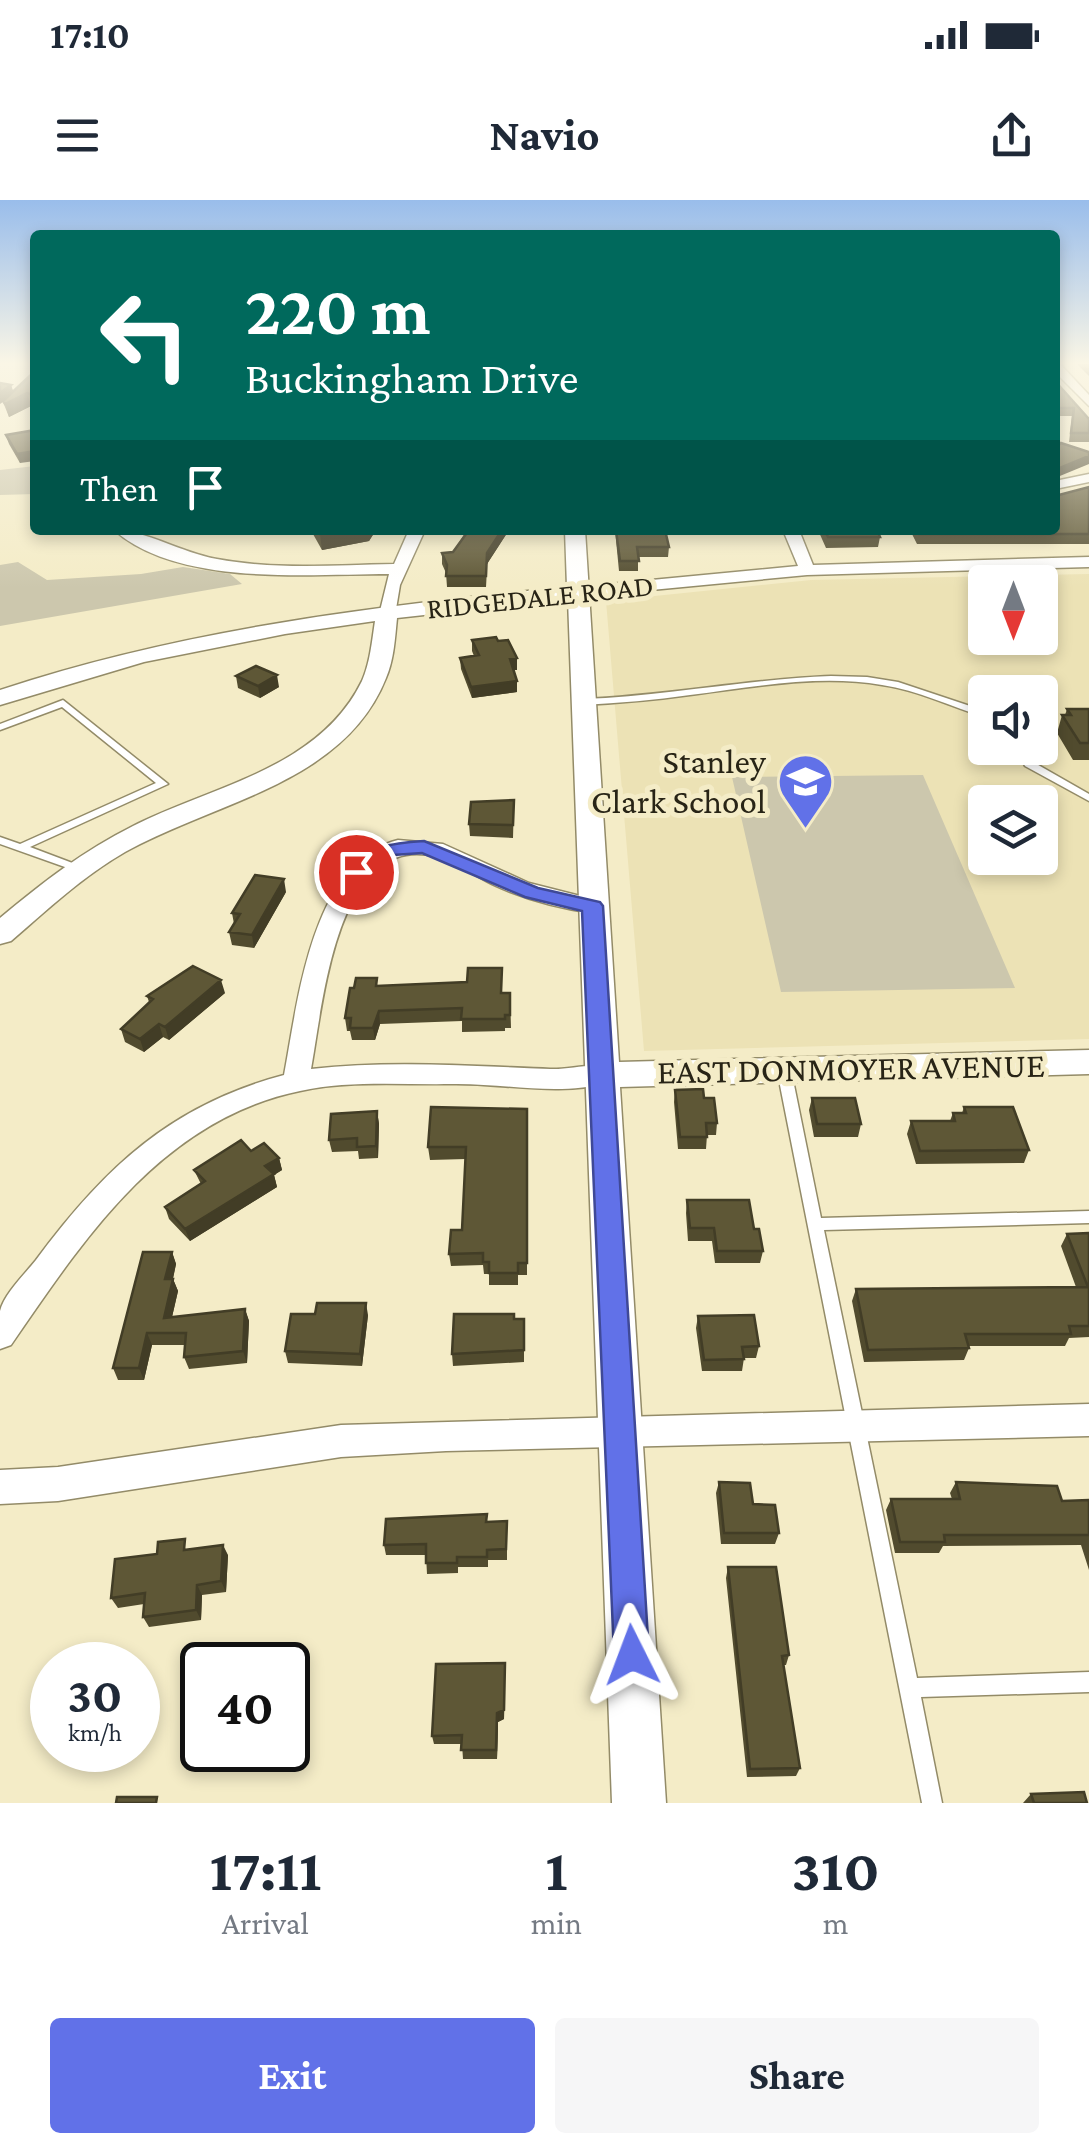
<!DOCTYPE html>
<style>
body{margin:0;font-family:"Crimson Pro",serif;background:#f6f6f7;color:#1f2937;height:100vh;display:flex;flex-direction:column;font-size:38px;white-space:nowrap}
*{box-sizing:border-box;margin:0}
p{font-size:32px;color:#747a83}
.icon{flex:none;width:55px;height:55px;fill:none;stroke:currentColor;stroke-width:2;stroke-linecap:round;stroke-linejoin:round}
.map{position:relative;height:1603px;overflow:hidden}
.drawer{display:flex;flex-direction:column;background:#fff;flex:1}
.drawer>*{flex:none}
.top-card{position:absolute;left:30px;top:30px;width:1030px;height:305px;border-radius:10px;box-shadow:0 5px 15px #0003;background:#00695c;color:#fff;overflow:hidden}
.needle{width:65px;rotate:180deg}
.tools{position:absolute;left:968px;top:365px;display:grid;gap:20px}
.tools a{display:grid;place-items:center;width:90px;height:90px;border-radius:10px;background:#fff;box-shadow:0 5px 15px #0003;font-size:50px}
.speed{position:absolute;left:30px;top:1442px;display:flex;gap:20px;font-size:50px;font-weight:700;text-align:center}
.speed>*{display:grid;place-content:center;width:130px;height:130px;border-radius:50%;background:#fff;box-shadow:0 5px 15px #0003;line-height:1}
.speed small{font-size:25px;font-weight:400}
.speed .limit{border:5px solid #111;border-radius:15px;background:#fff;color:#111}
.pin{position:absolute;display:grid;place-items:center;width:85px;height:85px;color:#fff;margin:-42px;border:5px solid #fff;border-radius:50%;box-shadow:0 2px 10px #0007}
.me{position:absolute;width:110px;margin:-55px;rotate:357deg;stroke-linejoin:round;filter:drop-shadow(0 0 8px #0008)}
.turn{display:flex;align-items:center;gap:35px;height:210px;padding:0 50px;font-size:45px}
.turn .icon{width:130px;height:130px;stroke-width:2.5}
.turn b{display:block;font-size:70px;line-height:85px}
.then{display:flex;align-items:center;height:95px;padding:0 50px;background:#0003;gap:20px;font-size:38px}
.eta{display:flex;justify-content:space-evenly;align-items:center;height:170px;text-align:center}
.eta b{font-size:60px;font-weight:700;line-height:70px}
.cta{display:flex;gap:20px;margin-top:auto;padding:20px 50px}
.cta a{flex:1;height:115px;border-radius:10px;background:#6171e8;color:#fff;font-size:40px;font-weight:700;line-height:115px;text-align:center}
.cta a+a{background:#f6f6f7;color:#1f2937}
.status{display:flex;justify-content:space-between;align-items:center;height:70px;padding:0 50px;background:#fff;direction:ltr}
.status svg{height:28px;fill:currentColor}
header{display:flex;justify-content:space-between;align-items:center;height:130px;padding:0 50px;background:#fff;font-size:45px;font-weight:700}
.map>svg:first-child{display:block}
.built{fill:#ece2b5;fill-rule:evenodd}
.green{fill:#ccc7ad}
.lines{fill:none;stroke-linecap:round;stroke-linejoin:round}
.service-casing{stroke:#938b68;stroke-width:3}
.minor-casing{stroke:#938b68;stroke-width:3}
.tertiary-casing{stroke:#938b68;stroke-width:3}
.service{fill:#fff;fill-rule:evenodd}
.minor{fill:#fff;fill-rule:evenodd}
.tertiary{fill:#fff;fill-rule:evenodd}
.wall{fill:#514b2e}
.shaded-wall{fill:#423d26}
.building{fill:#5e5736;stroke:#423d26;stroke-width:2.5}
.route{fill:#6171e8;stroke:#3f4997;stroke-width:2.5}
.labels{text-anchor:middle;stroke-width:10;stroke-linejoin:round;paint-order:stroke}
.far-street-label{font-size:30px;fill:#282416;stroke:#f4ecc7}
.poi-label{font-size:35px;fill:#282416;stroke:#f4ecc7;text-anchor:end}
.street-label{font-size:35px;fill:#282416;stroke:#f4ecc7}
</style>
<div class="status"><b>17:10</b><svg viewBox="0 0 49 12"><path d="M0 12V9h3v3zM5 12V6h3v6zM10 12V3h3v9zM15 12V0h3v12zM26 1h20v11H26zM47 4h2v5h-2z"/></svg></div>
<header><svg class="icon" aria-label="menu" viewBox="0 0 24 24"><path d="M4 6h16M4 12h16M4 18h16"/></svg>Navio<svg class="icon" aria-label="share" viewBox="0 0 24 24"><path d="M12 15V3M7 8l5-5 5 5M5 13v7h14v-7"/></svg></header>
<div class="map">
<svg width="1089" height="1603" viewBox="0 0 1089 1603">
<rect width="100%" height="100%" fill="#f4ecc7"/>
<path class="built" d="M1089 374V839L644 851 606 401 811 380ZM985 382H1040V438H985ZM985 492H1040V548H985ZM985 602H1040V658H985Z"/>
<path class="green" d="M35 266V294L0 295V270Z
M18 362 47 380 141 374 183 367 230 374 242 384 0 426V365Z
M923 575 1015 788 781 792 732 577Z"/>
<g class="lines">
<defs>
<path id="service" d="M831 476 867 477 898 482 985 511V517C951 507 918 490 882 485 819 474 753 487 690 495 655 500 619 503 583 505L578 502 583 499C666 496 748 479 831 476Z
M63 500 168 584 30 647 83 667 85 669 79 672 0 644V637L20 644 156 583 62 507 0 530V524Z
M1016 548H1026L1033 562 1089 594V601L1025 566Z
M784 865 789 867 791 870 821 1018 1089 1011V1023L824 1030 917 1478 1089 1472V1492L921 1497 942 1603H922L777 870 779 867Z"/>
<path id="minor" d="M1055 164H1060L1089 195V206L1055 172Z
M1089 274V282L1055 289V281Z
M114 330C145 330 182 353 217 359 275 370 335 365 394 364L409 330H425L400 385 395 415 387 420 379 415 389 374C309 374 178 387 114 330Z
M783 330H799L813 365 1089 357V367L807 375 578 397 570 392 578 387 798 366Z
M398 640 443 644 529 683 600 701 603 706 592 713C559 708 527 700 496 686 476 677 456 661 434 656 336 633 323 805 311 869 390 860 471 866 550 869 569 870 592 862 610 868L614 875 610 882C559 897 504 883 452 884 402 885 349 880 300 891 163 919 85 1037 11 1145L0 1149C0 1138 0 1122 0 1111 4 1094 25 1074 36 1060 104 968 171 905 284 875 298 802 311 662 398 640Z
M1089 1204V1236L446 1251 341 1257 58 1301 0 1304V1270L58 1267 341 1225Z"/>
<path id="tertiary" d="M565 330H585L619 862 1089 850V874L620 887 666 1603H612L568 399 397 418C395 438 394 459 386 478 344 584 214 602 125 652 83 676 47 710 11 741L0 744V718C42 683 83 651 133 626 212 586 319 569 362 481 370 463 372 441 375 421L285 434 144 462 0 505V490C185 429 375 406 567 387Z"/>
</defs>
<use href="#service" class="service-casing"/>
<use href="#minor" class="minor-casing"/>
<use href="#tertiary" class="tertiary-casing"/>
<use href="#service" class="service"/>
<use href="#minor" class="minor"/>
<use href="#tertiary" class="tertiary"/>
</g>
<path class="wall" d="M1077 164H1089V176Z
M35 171V207L31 206 9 217 3 202 11 185 13 191Z
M1055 181 1089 219V242H1069L1072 216H1055Z
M35 230 20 263 9 244 6 235Z
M1089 287V344H917L910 330H1055Z
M312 330H376L369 341 322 350 313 334Z
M467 330H509L487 364 486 387H447L446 373 442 364V353L453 352Z
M615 330H665L669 347 668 357H638V371H619Z
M818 330H877L880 337 878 347 826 348Z
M472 440 498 441 517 458V470H514L517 481V492L472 498 461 469 460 458 474 456 472 451Z
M236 476 279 487 260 498 238 488Z
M1067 509H1089V560H1073L1057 533 1062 515H1065Z
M514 600 513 638 470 636 469 624Z
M286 692 254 748 232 745 229 732 234 724 232 713Z
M378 785 510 793 511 828H505V831L462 832V821L380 824 375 840H352L350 831H347L345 818Z
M225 793 169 840 163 837 144 852 125 842 121 829 149 802 147 796Z
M675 890 704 898 717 923 716 935H707L706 949H678L674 902Z
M812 898 861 924 858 937H814L809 910Z
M964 907 1029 950 1024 963 916 964 907 934 911 921H950L953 913H962Z
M527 909V1075H518V1085H489V1074H484L483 1065 451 1066 449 1054 462 1030 466 959 430 960 428 947Z
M377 911 379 924 378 958 359 959 358 951 332 952 329 940Z
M251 951 279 958 282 970 274 975 277 987 190 1041 169 1019 165 1007 201 984 194 970Z
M687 1000 754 1029 763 1051 760 1063H715L712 1041H688L686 1013Z
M1089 1033V1137L1069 1138 1065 1146H969V1148L964 1160 864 1162 852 1101 856 1089 1076 1087 1061 1046 1067 1034Z
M172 1052 176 1064 173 1079 178 1091 172 1117 245 1109 249 1121 247 1163 189 1169 184 1157 185 1145H152L144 1180H118L113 1168Z
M368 1115 362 1166 288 1163 285 1151Z
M698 1116 759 1146 756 1158H744L742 1171H702L696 1128Z
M514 1119H524V1162L453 1166 452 1154Z
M719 1282 753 1304 779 1333 775 1344H721L716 1293Z
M956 1282 1062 1301 1089 1300V1370L1081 1345 943 1346 939 1353H895L886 1310 891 1299H952L950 1293Z
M487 1314V1322L507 1321V1360H488V1367H458V1373L427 1374 426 1355H386L384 1345Z
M190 1349 228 1355 226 1392 202 1395 201 1420 149 1427 143 1417 144 1404 118 1408 111 1398Z
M728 1367 789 1455 786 1465H783L800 1568 796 1576 747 1577 726 1378Z
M505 1463 504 1519 498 1522 497 1559H463L462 1544H434L432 1536Z
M1031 1594 1087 1603H1023Z"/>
<path class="shaded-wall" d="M11 185 14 194 0 204V193Z
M27 193 31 206 9 217 5 204Z
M35 251V261L20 263 17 254Z
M1089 256V264L1055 278V270Z
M343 330H376L369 341 322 350 320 334Z
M502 330H509L487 364 486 387 487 353Z
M517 458V470H511L510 459Z
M277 475 279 487 260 498 258 486Z
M517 481V492L472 498 471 487Z
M284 679 286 692 254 748 252 735Z
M221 780 225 793 169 840 165 827Z
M379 811 380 824 375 840 373 828Z
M159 824 163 837 144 852 140 839Z
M377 911 379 924 378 958 376 946Z
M279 958 282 970 274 975 277 987 190 1041 185 1029 265 966Z
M172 1052 176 1064 170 1091 165 1079Z
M173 1079 178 1091 169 1130 164 1118Z
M366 1103 368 1115 362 1166 360 1154Z
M245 1109 249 1121 247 1163 243 1151Z
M147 1133 152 1145 144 1180 139 1168Z
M223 1345 228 1355 226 1392 221 1381Z
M197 1385 202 1395 201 1420 196 1410Z
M505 1463 504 1519 498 1522 497 1559V1513Z"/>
<path class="building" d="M35 171V195L27 193 5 204 3 201Z
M1055 181 1089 219V233H1071L1074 208H1058L1055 204Z
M0 183 11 185 0 193Z
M35 230V251L17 254 6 235Z
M1061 243 1089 252V256L1055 270V248Z
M1089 287V334H919L917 330H1055V296Z
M318 330H343L320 334Z
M469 330H502L487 353 486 376H446L447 365 442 353 453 352Z
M616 330H665L669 347H637L639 361H620Z
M825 330H877L880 337H828Z
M496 437 498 441 508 440 517 458 510 459 517 481 471 487 460 458 479 455 472 440Z
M256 466 277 475 258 486 236 476Z
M1067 509H1089V543H1080L1062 515H1071Z
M514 600 513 625 469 624 471 602Z
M255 675 284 679 252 735 229 732 240 714 232 713Z
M193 766 221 780 165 827 159 824 140 839 121 829 153 799 147 796Z
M468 768H502L501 793H510V815H505V819H461L462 808 379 811 373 828H350L351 818H345L350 788H354L356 778H377L376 786 467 782Z
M703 889 704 898H714L717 923H706L707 937H680L675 890Z
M812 898H855L861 924H817Z
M431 907 527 909V1063H518V1073H489V1062H483V1053L449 1054 451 1030H462L466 947H428Z
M964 907H1013L1029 950 920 951 911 921H955L953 913H966Z
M377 911 376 946 357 947V938L329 940 331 914Z
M241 940 251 951 264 943 279 958 265 966 274 974 185 1029 165 1007 205 981 194 970Z
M687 1000H749L754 1029H759L763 1051H717L714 1028H690Z
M1089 1033V1126H1069L1071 1134H965L969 1148 868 1150 856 1089 1088 1087 1067 1034Z
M143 1052H172L165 1079H173L164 1118 245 1109 243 1151 184 1157 186 1133H147L139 1168H113Z
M317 1103H366L360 1154 285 1151 291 1114H315Z
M454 1114H514V1119H524V1150L452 1154Z
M754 1115 759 1146 742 1147 744 1159 704 1160 698 1116Z
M719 1282 750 1283 753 1304 775 1305 779 1333H724Z
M956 1282 1057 1286 1062 1301 1089 1300V1335H944L945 1342H900L891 1299H960Z
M487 1314 486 1322 507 1321 506 1349 487 1350V1357H457V1363H426V1344L384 1345 386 1319Z
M185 1339 184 1350 223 1345 221 1381 197 1385 196 1410 143 1417 145 1393 111 1398 115 1359 157 1354 158 1342Z
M728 1367H776L789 1455 782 1456 800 1568 750 1569Z
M505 1463 504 1510 497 1513 496 1550H461L462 1535 432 1536 436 1464Z
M1084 1592 1087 1603H1034L1031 1594Z
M117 1597H157L156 1603H116Z"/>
<linearGradient id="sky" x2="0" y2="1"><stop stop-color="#99bdeb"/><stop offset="0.42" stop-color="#faf6e6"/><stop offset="1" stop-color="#faf6e6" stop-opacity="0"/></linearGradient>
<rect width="1089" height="388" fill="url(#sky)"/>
<path class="route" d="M424 641 538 688 600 702 603 706 649 1455 644 1467 632 1473 619 1467 614 1455 582 711 525 697 422 653 393 655 356 679 345 672C367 646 392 643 424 641Z"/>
<defs>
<symbol id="school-pin" viewBox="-11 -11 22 30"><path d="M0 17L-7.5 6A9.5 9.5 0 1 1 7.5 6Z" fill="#6171e8" stroke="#f4ecc7"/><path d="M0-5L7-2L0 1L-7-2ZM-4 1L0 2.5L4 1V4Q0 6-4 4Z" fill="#fff"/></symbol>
</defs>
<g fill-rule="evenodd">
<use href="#school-pin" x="774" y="550" width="63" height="86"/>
</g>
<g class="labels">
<g class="far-street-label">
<text transform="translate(540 397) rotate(-6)" y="10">RIDGEDALE ROAD</text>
</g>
<g class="poi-label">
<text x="766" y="573">Stanley<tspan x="766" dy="40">Clark School</tspan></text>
</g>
<g class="street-label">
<text transform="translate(851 868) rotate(-1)" y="12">EAST DONMOYER AVENUE</text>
</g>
</g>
</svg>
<div class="tools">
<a><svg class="needle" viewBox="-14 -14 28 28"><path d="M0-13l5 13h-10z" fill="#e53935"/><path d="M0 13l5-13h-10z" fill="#747a83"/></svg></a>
<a><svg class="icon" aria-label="sound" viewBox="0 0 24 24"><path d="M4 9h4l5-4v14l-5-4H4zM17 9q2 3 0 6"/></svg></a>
<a><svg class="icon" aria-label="layers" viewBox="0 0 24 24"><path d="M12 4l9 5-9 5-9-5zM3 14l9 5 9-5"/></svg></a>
</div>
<div class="speed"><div>30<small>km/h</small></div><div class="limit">40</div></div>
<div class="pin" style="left:356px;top:672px;background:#d93025"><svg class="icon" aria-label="arrive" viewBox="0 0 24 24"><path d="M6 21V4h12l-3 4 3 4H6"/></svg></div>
<svg class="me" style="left:632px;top:1455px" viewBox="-20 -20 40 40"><path d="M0-17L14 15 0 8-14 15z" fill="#6171e8" stroke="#fff" stroke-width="4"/></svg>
<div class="top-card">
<div class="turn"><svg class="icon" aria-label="left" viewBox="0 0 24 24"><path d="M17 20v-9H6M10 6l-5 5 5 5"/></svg><div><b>220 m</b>Buckingham Drive</div></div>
<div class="then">Then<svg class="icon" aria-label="arrive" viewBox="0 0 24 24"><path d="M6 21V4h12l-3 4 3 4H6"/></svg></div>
</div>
</div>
<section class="drawer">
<div class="eta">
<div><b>17:11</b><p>Arrival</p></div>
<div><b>1</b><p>min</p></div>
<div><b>310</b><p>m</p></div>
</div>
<div class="cta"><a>Exit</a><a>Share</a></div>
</section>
